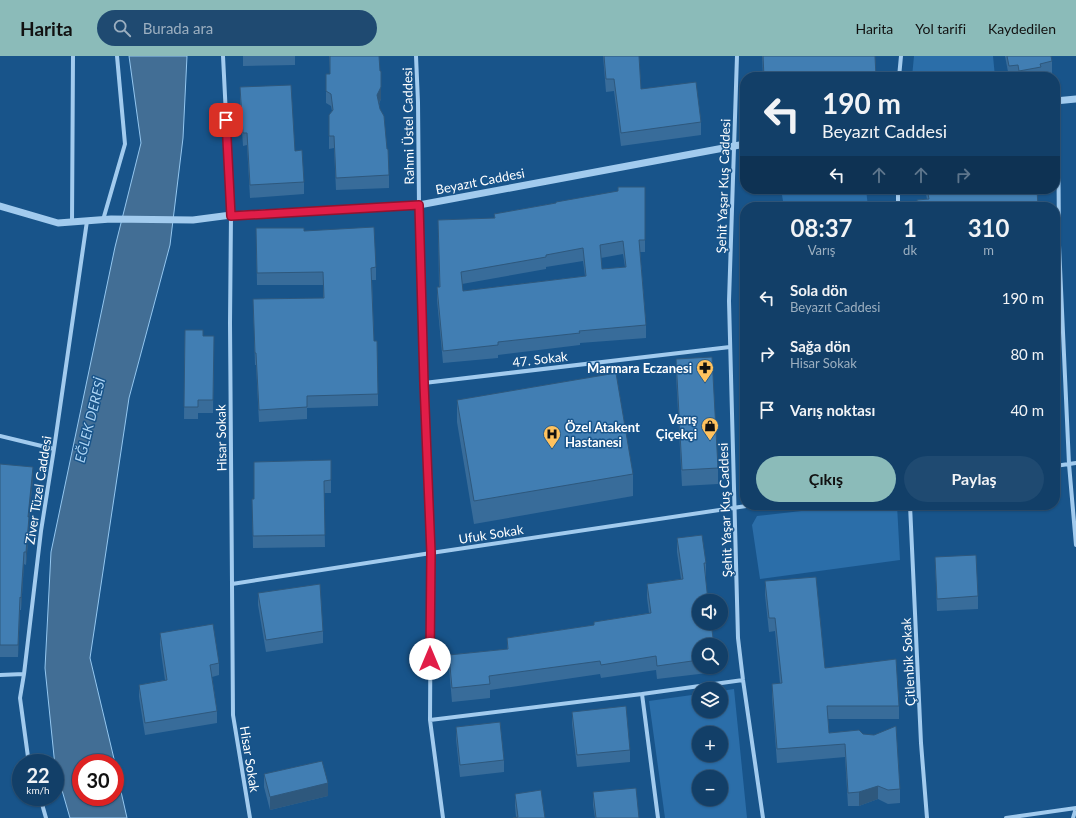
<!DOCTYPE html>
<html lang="tr">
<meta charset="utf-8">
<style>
body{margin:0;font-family:Lato,sans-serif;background:#1f4a71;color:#f1f3f6;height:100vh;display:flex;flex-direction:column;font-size:15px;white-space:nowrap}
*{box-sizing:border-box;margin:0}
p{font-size:13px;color:#9cafc0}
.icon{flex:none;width:22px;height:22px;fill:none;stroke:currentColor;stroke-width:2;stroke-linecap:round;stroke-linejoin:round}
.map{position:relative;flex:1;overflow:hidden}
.panel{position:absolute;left:740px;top:146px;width:320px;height:308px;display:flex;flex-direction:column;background:#123f68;border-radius:16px;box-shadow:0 1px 3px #0004,0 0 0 1px #31587c}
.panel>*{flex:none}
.guide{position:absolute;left:740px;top:16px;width:320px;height:122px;border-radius:16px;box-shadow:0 1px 3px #0004,0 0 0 1px #31587c;background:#123f68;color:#f1f3f6;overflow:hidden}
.tools{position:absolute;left:692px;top:538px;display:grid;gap:8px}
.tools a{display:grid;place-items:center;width:36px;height:36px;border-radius:50%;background:#123f68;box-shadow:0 1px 3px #0004,0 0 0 1px #31587c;font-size:20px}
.speed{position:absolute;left:12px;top:698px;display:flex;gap:8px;font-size:20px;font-weight:700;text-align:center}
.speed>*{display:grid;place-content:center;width:52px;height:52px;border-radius:50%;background:#123f68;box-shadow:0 1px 3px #0004,0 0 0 1px #31587c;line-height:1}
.speed small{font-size:10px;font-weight:400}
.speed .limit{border:6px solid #d22;background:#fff;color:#111}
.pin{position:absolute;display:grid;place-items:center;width:34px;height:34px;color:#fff;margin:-17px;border-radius:8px;box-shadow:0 2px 6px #0006}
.me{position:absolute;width:44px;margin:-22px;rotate:0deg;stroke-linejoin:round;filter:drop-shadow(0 0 3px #0008)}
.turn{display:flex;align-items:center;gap:14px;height:84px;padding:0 16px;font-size:18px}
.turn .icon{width:52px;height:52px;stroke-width:2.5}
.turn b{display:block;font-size:28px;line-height:34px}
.lanes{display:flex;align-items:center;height:38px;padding:0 16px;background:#0003;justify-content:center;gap:20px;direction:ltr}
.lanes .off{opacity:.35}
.eta{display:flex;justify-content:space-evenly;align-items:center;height:68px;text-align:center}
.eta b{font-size:24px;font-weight:700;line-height:28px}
.cta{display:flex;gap:8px;margin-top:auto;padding:8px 16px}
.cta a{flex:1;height:46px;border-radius:24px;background:#8bbbb9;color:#111;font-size:16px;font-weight:700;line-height:46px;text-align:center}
.cta a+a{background:#1f4a71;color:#f1f3f6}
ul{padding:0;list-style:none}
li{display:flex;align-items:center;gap:12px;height:56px;padding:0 16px}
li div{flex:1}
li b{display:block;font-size:15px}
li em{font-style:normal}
header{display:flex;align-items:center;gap:24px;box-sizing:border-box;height:56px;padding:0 20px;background:#8bbbb9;color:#111}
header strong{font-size:19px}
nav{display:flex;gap:22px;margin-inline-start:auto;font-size:14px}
.search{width:280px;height:36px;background:#1f4a71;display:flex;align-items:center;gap:10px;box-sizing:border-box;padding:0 14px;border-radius:22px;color:#9cafc0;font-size:15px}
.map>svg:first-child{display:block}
.green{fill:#2b6ea9;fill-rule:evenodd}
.water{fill:#426e95;stroke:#94c7f0}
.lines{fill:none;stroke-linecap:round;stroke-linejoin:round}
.minor{stroke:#a2cbee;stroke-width:4}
.tertiary{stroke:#a2cbee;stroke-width:7}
.wall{fill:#386c9a;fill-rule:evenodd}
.shaded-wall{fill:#2e587d}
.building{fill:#417eb3;stroke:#2e587d;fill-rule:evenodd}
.route-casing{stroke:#92132f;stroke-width:10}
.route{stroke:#e11d48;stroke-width:7}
.labels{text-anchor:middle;stroke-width:3;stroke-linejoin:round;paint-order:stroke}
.street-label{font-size:13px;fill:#fff;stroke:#18548a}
.poi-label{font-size:13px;font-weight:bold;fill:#fff;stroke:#18548a;text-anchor:end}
.water-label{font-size:14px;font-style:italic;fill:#add5f5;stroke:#18548a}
</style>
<header>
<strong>Harita</strong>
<div class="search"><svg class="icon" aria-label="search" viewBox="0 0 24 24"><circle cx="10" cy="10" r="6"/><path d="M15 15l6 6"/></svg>Burada ara</div>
<nav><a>Harita</a><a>Yol tarifi</a><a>Kaydedilen</a></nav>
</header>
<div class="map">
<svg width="1076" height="762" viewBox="0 0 1076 762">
<rect width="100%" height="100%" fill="#18548a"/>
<path class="green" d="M914 0H993L995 21H912Z
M781 133H866L868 151H784Z
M854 449H897L900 504 760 523 752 469 757 460Z
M734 633 747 762H665L649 645 699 638V655H721V635ZM699 677H721V699H699ZM699 721H721V743H699Z"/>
<path class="water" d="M129 0H187L183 82 170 189 129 342 90 602 115 707H81V741H115V709L127 762H70L55 710 45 612 51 496 115 191 141 87Z"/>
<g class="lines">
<path class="minor" d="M223 0 231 159 230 267 233 659 250 762
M416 0 418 46 419 149 424 327 431 497 430 664 443 762
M737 0 729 245 738 582 743 624 763 762
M899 21 901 0
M1058 45 1059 189 1069 408 1076 489
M898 133V151
M103 164 125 88 117 0
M72 166 73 0
M424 327 730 291
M0 380 54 393
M1055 410 1076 407
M910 449 921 687 927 762
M232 528 431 497 753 449
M0 619 24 618
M642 638 658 762
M430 664 642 638 743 624
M30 707 28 701 20 642 24 618 41 475 54 393 87 165
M40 741 46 762
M1006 762 1076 752 1073 762"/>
<path class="tertiary" d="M1055 45 1076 43
M0 150 58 167 111 163 193 164 231 159 419 149 745 88"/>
</g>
<path class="wall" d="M243 0H295V9L243 10Z
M329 0H379L381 43 379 48 389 119V132L336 134 334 92 329 93V59L332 55 331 50 326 47V35L330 18Z
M603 0H639L641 33 701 66V79L621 90 614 35 606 36Z
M762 0H875L876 21H763Z
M1005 0H1051L1052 5V18L1041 20V21H1009Z
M240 31 295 95 304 126V138L250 142 247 89 243 90 240 44Z
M645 131V196H640L646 269V282L580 287V289L498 299V302L443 307 437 244V231H439L438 164 494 162V158ZM623 198 625 211 602 213 601 202ZM583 205 585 220 463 235 462 228 546 213V211Z
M925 133H999V135L1038 151H917V144L927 143Z
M256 172 304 175 376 211V224H372L374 285 378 338V350L307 352V363L259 366 256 309H255L253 243 323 242V229H257Z
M185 274 203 280H214L213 357H198V363H184Z
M676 303 718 412V428L682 430 676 319Z
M457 344 633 418V440L474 468 457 366Z
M331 404V437H324L325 491 253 492 252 443H254V406Z
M0 408 33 423 29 462V474L26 509 24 508 21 554H20L18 601H0Z
M677 482 706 507V520L705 521 699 589V611H716V616L657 623 656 614 601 622 600 618 490 634V642L452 646 449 612V599L507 593V582L594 569V566L649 557 647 542V528L681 523 677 496Z
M935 501 978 540V553L937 555Z
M765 525 825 612 899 650V663H828L829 677 859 674 900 733V747L888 748 878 743 859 750H848L845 701 777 707 772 641V628L780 627 775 575 769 576 765 539Z
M258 537 323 575V587L266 596 258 549Z
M160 577 219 607V619L212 621 217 655V667L145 679 139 641V629L165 624 160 589Z
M572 656 630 694V706L577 711 572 668Z
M456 671 504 704V716L460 721 456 683Z
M264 718 328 740 270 754 264 731Z
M593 736 639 762H595L593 749Z
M515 738 545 762 516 761 515 750Z"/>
<path class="shaded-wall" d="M381 31V43L377 51V39Z
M33 411V423L29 462V474L26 509V496L28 461Z
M24 496V508L21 554V542Z
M20 541V554L18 601V589Z
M328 727V740L270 754V741Z
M878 730V743L859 750V736Z"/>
<path class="building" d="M330 0H379L380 15H381V31L377 39 380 53 384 60 387 93H388L389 119 336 122 334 80H329V59L333 54 331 38 326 35V18H330Z
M604 0H639L641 33 696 26 701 66 621 77 614 23H606Z
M763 0H875L876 21H764Z
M1007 0H1051L1052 5 1040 8 1041 11 1019 15 1018 9 1009 10Z
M291 29 295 95 302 94 304 126 250 129 247 77H243L240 31Z
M618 131H645V184H639L646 269 579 275 580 277 498 286V289L443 295 437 231H440L438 164 495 162 494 158 556 147V146L618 135ZM623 185 626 211 602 213 600 189ZM583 192 586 220 463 235 461 216 546 201V199Z
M927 133H999V135L1037 133 1038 151H918L917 144 929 143Z
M374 171 376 211 371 212 374 285H377L378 338 307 340V351L259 354 256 297H255L253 243 324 242 323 216 257 217 256 172H304V175Z
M185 274H203V280H214L213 344H198V351H184Z
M712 301 718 412 682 414 676 303Z
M616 317 633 418 474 445 457 344Z
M331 404V424L324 425 325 479 253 480 252 443H254V406Z
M0 408 33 411 28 461H29L26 496H24L21 542 20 541 18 589H0Z
M702 479 706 507H704L708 545H699V567H711L714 589H699V604L657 610 656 600 601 609 600 605 489 620 490 628 452 632 449 599 508 593 507 582 594 569V566L651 557 647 528 683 523 677 482Z
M976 499 978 540 937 543 935 501Z
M816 521 825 612 896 603 899 650H827L829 677 859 674 863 678 874 679 896 670 900 733 888 734 878 730 859 736 848 737 845 688 777 693 772 628 782 627 775 562H769L765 525Z
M320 528 323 575 266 584 258 537Z
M213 568 219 607 210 609 217 655 145 667 139 629 167 624 160 577Z
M626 650 630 694 577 699 572 656Z
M500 666 504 704 460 709 456 671Z
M322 705 328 727 270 741 264 718Z
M636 732 639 762H596L593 736Z
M541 734 545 762H513L518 761 515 738Z"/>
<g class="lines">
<defs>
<path id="route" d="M226 64 231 160 419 149 424 327 431 497 430 603"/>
</defs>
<use href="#route" class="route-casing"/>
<use href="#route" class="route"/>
</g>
<defs>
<symbol id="pharmacy-pin" viewBox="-11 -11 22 30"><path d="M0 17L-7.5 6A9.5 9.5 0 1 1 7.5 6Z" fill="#ffc25e" stroke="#18548a"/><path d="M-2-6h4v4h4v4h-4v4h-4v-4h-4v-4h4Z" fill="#111"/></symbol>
<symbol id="shop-pin" viewBox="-11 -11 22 30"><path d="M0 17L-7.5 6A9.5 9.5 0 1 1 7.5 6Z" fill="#ffc25e" stroke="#18548a"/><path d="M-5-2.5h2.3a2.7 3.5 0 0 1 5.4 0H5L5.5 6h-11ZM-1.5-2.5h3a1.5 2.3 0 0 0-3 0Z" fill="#111"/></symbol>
<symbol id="hospital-pin" viewBox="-11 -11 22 30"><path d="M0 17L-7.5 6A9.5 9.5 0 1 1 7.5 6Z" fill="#ffc25e" stroke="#18548a"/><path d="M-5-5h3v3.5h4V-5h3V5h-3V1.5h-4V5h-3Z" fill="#111"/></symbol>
</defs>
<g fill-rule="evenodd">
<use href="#pharmacy-pin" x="695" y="302" width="20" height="27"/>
<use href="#shop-pin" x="700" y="360" width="20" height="27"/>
<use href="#hospital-pin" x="542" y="368" width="20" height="27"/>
</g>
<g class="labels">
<g class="street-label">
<text transform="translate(408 70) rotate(-91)" y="5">Rahmi Üstel Caddesi</text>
<text transform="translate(480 125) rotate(-11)" y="5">Beyazıt Caddesi</text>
<text transform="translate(723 130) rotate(-88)" y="5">Şehit Yaşar Kuş Caddesi</text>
<text transform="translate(540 303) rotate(-7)" y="5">47. Sokak</text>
<text transform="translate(221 382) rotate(-91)" y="5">Hisar Sokak</text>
<text transform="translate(38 434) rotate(-81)" y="5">Ziver Tüzel Caddesi</text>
<text transform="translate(725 454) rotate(-92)" y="5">Şehit Yaşar Kuş Caddesi</text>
<text transform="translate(491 478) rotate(-9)" y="5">Ufuk Sokak</text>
<text transform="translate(908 606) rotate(-93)" y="5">Çitlenbik Sokak</text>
<text transform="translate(250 703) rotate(81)" y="5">Hisar Sokak</text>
</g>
<g class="poi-label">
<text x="692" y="317">Marmara Eczanesi</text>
<text x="697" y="368">Varış<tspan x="697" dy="15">Çiçekçi</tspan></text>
<text x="565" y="376" text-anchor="start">Özel Atakent<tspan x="565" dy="15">Hastanesi</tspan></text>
</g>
<g class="water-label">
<text transform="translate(90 364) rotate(-76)" y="5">EĞLEK DERESİ</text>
</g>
</g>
</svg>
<div class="tools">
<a><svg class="icon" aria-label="sound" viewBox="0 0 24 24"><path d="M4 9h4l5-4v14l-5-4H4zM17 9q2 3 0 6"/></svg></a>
<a><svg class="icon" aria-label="search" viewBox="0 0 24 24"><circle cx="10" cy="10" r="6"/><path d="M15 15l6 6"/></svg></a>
<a><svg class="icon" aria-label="layers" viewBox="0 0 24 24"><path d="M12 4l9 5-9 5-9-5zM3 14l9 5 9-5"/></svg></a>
<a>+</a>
<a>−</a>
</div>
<div class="speed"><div>22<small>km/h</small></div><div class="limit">30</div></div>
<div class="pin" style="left:226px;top:64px;background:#d93025"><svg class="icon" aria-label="arrive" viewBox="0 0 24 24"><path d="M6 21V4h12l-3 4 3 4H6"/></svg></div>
<svg class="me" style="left:430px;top:603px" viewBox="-20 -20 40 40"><circle r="19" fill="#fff"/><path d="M0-13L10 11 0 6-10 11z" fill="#e11d48"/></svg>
<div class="guide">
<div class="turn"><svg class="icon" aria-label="left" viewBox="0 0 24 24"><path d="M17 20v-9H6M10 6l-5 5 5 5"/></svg><div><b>190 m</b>Beyazıt Caddesi</div></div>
<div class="lanes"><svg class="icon" aria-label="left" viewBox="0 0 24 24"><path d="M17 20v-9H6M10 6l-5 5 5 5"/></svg><svg class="icon off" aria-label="ahead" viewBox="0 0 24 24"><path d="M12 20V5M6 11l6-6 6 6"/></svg><svg class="icon off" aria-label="ahead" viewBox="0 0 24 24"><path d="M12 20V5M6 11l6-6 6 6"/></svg><svg class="icon off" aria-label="right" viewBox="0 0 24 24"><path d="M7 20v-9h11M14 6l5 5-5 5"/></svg></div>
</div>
<section class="panel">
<div class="eta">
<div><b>08:37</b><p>Varış</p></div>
<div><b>1</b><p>dk</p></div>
<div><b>310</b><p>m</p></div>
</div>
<ul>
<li><svg class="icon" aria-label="left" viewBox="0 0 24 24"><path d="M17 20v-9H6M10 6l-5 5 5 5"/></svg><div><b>Sola dön</b><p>Beyazıt Caddesi</p></div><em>190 m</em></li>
<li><svg class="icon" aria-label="right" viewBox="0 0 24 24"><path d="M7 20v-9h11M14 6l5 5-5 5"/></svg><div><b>Sağa dön</b><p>Hisar Sokak</p></div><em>80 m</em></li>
<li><svg class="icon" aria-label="arrive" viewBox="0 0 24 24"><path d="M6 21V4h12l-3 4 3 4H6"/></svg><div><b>Varış noktası</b></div><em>40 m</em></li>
</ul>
<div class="cta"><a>Çıkış</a><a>Paylaş</a></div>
</section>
</div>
